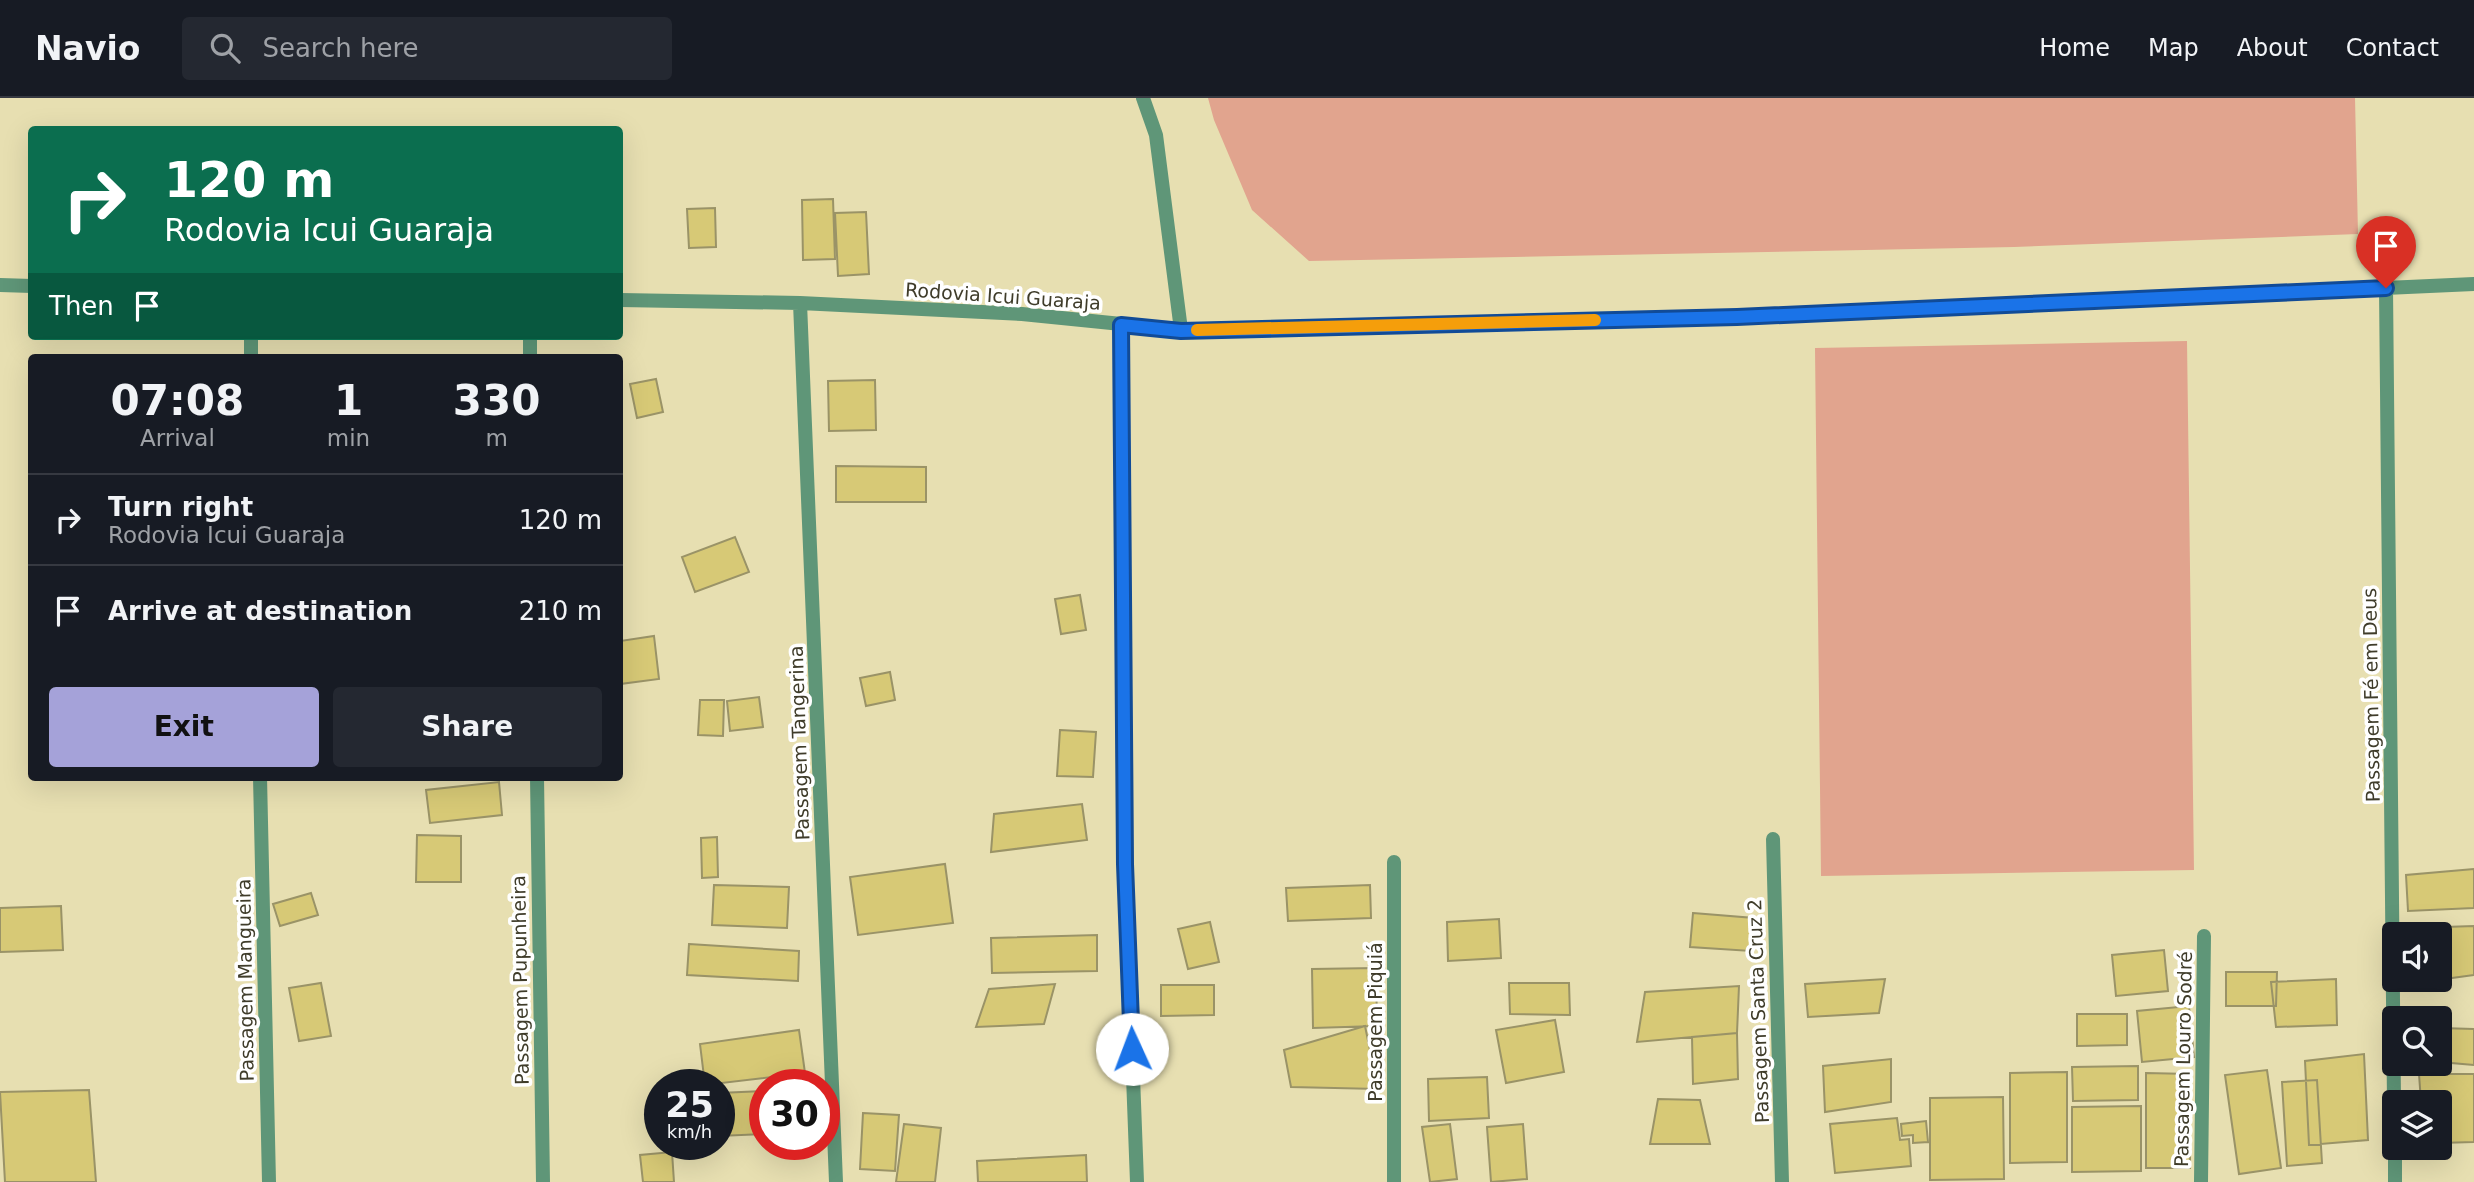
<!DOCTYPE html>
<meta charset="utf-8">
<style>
body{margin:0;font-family:"DejaVu Sans",sans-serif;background:#242831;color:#f1f3f6;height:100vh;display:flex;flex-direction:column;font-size:26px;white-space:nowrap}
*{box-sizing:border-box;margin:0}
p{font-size:23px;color:#9ea1a6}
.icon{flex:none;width:38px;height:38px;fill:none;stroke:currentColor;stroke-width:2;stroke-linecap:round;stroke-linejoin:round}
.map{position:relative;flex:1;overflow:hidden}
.drawer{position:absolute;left:28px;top:256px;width:595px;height:427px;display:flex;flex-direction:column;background:#171b24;border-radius:7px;box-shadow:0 7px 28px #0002}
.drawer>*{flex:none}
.guide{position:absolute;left:28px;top:28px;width:595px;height:214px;border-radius:7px;box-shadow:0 7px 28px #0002;background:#0b6e4f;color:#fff;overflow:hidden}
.buttons{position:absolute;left:2382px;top:824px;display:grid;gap:14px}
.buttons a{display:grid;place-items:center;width:70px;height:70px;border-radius:7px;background:#171b24;box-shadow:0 7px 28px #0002;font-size:35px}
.speed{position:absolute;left:644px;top:971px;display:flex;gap:14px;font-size:35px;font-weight:700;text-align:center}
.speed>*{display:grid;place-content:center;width:91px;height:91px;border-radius:50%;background:#171b24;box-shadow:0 7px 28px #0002;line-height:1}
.speed small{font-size:18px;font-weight:400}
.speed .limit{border:10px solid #d22;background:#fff;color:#111}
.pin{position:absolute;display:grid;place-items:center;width:60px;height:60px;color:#fff;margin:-72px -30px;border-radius:50% 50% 50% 0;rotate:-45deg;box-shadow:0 0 7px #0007}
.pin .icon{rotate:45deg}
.me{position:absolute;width:77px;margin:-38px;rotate:358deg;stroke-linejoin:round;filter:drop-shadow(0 0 5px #0008)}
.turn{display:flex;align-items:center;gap:24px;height:147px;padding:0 21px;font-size:32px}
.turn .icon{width:91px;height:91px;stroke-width:2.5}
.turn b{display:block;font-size:49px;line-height:60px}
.then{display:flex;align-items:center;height:66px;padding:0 21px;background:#0003;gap:14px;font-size:26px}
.eta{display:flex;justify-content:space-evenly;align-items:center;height:119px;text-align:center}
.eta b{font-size:42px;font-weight:700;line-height:49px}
.action{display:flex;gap:14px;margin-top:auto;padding:14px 21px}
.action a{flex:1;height:80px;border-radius:7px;background:#a5a2d9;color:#111;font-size:28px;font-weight:700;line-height:80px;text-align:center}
.action a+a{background:#242831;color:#f1f3f6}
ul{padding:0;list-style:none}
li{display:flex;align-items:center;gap:21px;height:91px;padding:0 21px;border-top:2px solid #363941}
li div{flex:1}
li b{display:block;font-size:26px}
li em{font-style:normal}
header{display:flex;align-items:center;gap:42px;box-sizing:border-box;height:98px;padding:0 35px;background:#171b24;border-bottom:2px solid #363941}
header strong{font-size:33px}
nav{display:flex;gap:38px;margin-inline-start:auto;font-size:24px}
.search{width:490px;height:63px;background:#242831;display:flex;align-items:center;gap:18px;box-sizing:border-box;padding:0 24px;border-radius:7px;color:#9ea1a6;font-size:26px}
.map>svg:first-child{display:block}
.green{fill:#e1a48e}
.building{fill:#d7c976;stroke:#9a9367;stroke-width:2}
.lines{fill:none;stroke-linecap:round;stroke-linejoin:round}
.street{stroke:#5f9678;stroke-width:14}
.route-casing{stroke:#114b97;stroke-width:18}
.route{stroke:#1a73e8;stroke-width:12}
.slow{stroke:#f59e0b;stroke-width:12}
.labels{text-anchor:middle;stroke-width:7;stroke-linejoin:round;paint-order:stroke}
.street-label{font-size:19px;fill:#3f3c2a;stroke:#fff}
</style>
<header>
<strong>Navio</strong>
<div class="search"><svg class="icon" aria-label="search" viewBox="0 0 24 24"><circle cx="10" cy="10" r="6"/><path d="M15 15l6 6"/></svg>Search here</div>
<nav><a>Home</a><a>Map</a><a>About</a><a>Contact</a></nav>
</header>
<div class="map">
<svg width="2474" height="1084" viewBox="0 0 2474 1084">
<rect width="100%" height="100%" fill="#e7dfb1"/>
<path class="green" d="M1208 0H2355L2358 136 2014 149 1309 163 1252 112 1214 22Z
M2187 243 2194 772 1821 778 1815 250Z"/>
<path class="building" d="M833 101 835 161 803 162 802 102Z
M715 110 716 149 689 150 687 111Z
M866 114 869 176 838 178 835 115Z
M656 281 663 314 637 320 630 286Z
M875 282 876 332 829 333 828 283Z
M836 368 926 369V404H836Z
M735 439 749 474 695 494 682 459Z
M1080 497 1086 532 1061 536 1055 501Z
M654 538 659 581 620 586V543Z
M890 574 895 602 866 608 860 580Z
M759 599 763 629 730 633 727 603Z
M700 602H724L723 638 698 637Z
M1060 632 1096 634 1093 679 1057 678Z
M499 684 502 717 430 725 426 692Z
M1082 706 1087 742 991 754 994 716Z
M417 737 461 738V784H416Z
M717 739 718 779 702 780 701 740Z
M945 766 953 825 858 837 850 779Z
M2474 771V810L2408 813 2406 777Z
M714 787 789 789 787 830 712 827Z
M1370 787 1371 820 1288 823 1286 790Z
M311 795 318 817 280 828 273 806Z
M61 808 63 852 0 854V810Z
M1693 815 1754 820 1751 853 1690 849Z
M1499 821 1501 860 1448 863 1447 824Z
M1210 824 1219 864 1188 871 1178 831Z
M2474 828V877L2415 885V882H2440V836H2414V830Z
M1097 837V873L992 875 991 840Z
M689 846 799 853 798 883 687 877Z
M2164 852 2168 893 2116 898 2112 857Z
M1376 870 1377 928 1313 930 1312 871Z
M2226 874H2277L2276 908H2226Z
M1885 881 1879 915 1808 919 1805 886Z
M2336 881 2337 927 2276 929 2271 884Z
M321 885 331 938 299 943 289 890Z
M1509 885H1569L1570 917 1510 916Z
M1055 886 1044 926 976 929 989 891Z
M1161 887H1214V917L1161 918Z
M1739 888 1737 935 1637 944 1645 894Z
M2189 908 2194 959 2142 964 2137 913Z
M2077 916H2127V947L2077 948Z
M1555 922 1564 974 1506 985 1496 932Z
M1365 928 1378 991 1291 989 1284 952Z
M2440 930 2474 931V967L2440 964Z
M799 932 805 975 705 987 700 946Z
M1737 935 1738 981 1693 986 1692 939Z
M2364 956 2368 1042 2309 1047 2305 963Z
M1891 961V1004L1825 1014 1823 968Z
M2138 968V1002L2073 1003 2072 969Z
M2267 972 2281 1070 2239 1076 2225 977Z
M2067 974V1064L2010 1065V975Z
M2146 975 2190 976V1070H2146Z
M2419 976H2474V1044L2440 1045V1004H2421Z
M1487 979 1489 1020 1429 1023 1428 981Z
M2317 982 2322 1065 2287 1068 2282 984Z
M89 992 96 1084H5L0 994Z
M765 993V1036L719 1038V995Z
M2003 999 2004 1081 1930 1082V1000Z
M1658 1001 1700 1002 1710 1046H1650Z
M2141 1008V1073L2072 1074V1009Z
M863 1015 899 1017 895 1073 860 1071Z
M1897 1020 1900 1042 1909 1041 1911 1068 1835 1075 1830 1026Z
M1926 1023 1928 1044 1913 1045V1037L1902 1038 1901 1026Z
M904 1026 941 1030 935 1084H896Z
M1450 1026 1457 1081 1430 1084 1422 1029Z
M1523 1026 1527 1081 1491 1084 1487 1029Z
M672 1054 674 1084H643L640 1057Z
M1086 1057 1087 1084H978L977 1063Z"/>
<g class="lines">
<path class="street" d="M1143 0 1156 37 1181 232
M0 187 32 188
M2386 190 2394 1004
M620 202 800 205 1022 216 1181 232 1736 219 2474 186
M800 205 836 1084
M1121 227 1125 766 1137 1084
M251 238V259
M530 238V259
M260 679 269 1084
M537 679 543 1084
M1773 741 1782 1084
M2395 1050V1084
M1394 1084V764
M2201 1084 2204 838"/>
</g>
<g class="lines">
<defs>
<path id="route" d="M1132 951 1125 766 1121 227 1181 233 1737 219 2386 190"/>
</defs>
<use href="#route" class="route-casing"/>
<use href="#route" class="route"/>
<path class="slow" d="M1197 232 1595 222"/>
</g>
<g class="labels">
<g class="street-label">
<text transform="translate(1003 198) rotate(4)" y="7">Rodovia Icui Guaraja</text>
<text transform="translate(2371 597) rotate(-91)" y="7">Passagem Fé em Deus</text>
<text transform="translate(799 645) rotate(-92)" y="7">Passagem Tangerina</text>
<text transform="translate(245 882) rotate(-91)" y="7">Passagem Mangueira</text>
<text transform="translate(520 882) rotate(-91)" y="7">Passagem Pupunheira</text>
<text transform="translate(1758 913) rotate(-92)" y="7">Passagem Santa Cruz 2</text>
<text transform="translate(1375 924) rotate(-90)" y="7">Passagem Piquiá</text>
<text transform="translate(2183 961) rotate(-89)" y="7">Passagem Louro Sodré</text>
</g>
</g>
</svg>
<div class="buttons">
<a><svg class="icon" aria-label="sound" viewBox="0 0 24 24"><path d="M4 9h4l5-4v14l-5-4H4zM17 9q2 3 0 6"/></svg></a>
<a><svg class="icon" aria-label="search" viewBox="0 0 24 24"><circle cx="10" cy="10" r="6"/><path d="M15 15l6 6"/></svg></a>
<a><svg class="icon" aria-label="layers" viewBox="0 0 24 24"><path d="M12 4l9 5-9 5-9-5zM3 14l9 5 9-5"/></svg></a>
</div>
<div class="speed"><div>25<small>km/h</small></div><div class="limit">30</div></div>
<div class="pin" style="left:2386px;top:190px;background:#d93025"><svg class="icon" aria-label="arrive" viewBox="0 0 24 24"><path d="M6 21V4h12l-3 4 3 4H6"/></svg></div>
<svg class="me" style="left:1132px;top:951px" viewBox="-20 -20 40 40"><circle r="19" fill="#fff"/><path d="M0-13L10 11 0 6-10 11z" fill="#1a73e8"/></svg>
<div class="guide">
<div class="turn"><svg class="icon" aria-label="right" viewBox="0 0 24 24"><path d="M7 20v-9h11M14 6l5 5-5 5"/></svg><div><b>120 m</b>Rodovia Icui Guaraja</div></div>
<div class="then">Then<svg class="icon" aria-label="arrive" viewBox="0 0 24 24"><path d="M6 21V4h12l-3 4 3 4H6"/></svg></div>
</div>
<section class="drawer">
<div class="eta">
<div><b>07:08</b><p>Arrival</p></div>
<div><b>1</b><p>min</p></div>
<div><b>330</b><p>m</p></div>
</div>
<ul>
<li><svg class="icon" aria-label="right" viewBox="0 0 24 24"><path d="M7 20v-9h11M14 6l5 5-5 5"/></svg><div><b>Turn right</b><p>Rodovia Icui Guaraja</p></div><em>120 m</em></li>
<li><svg class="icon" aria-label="arrive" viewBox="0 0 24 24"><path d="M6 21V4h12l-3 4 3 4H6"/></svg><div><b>Arrive at destination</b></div><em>210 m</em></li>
</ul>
<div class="action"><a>Exit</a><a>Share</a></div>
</section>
</div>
